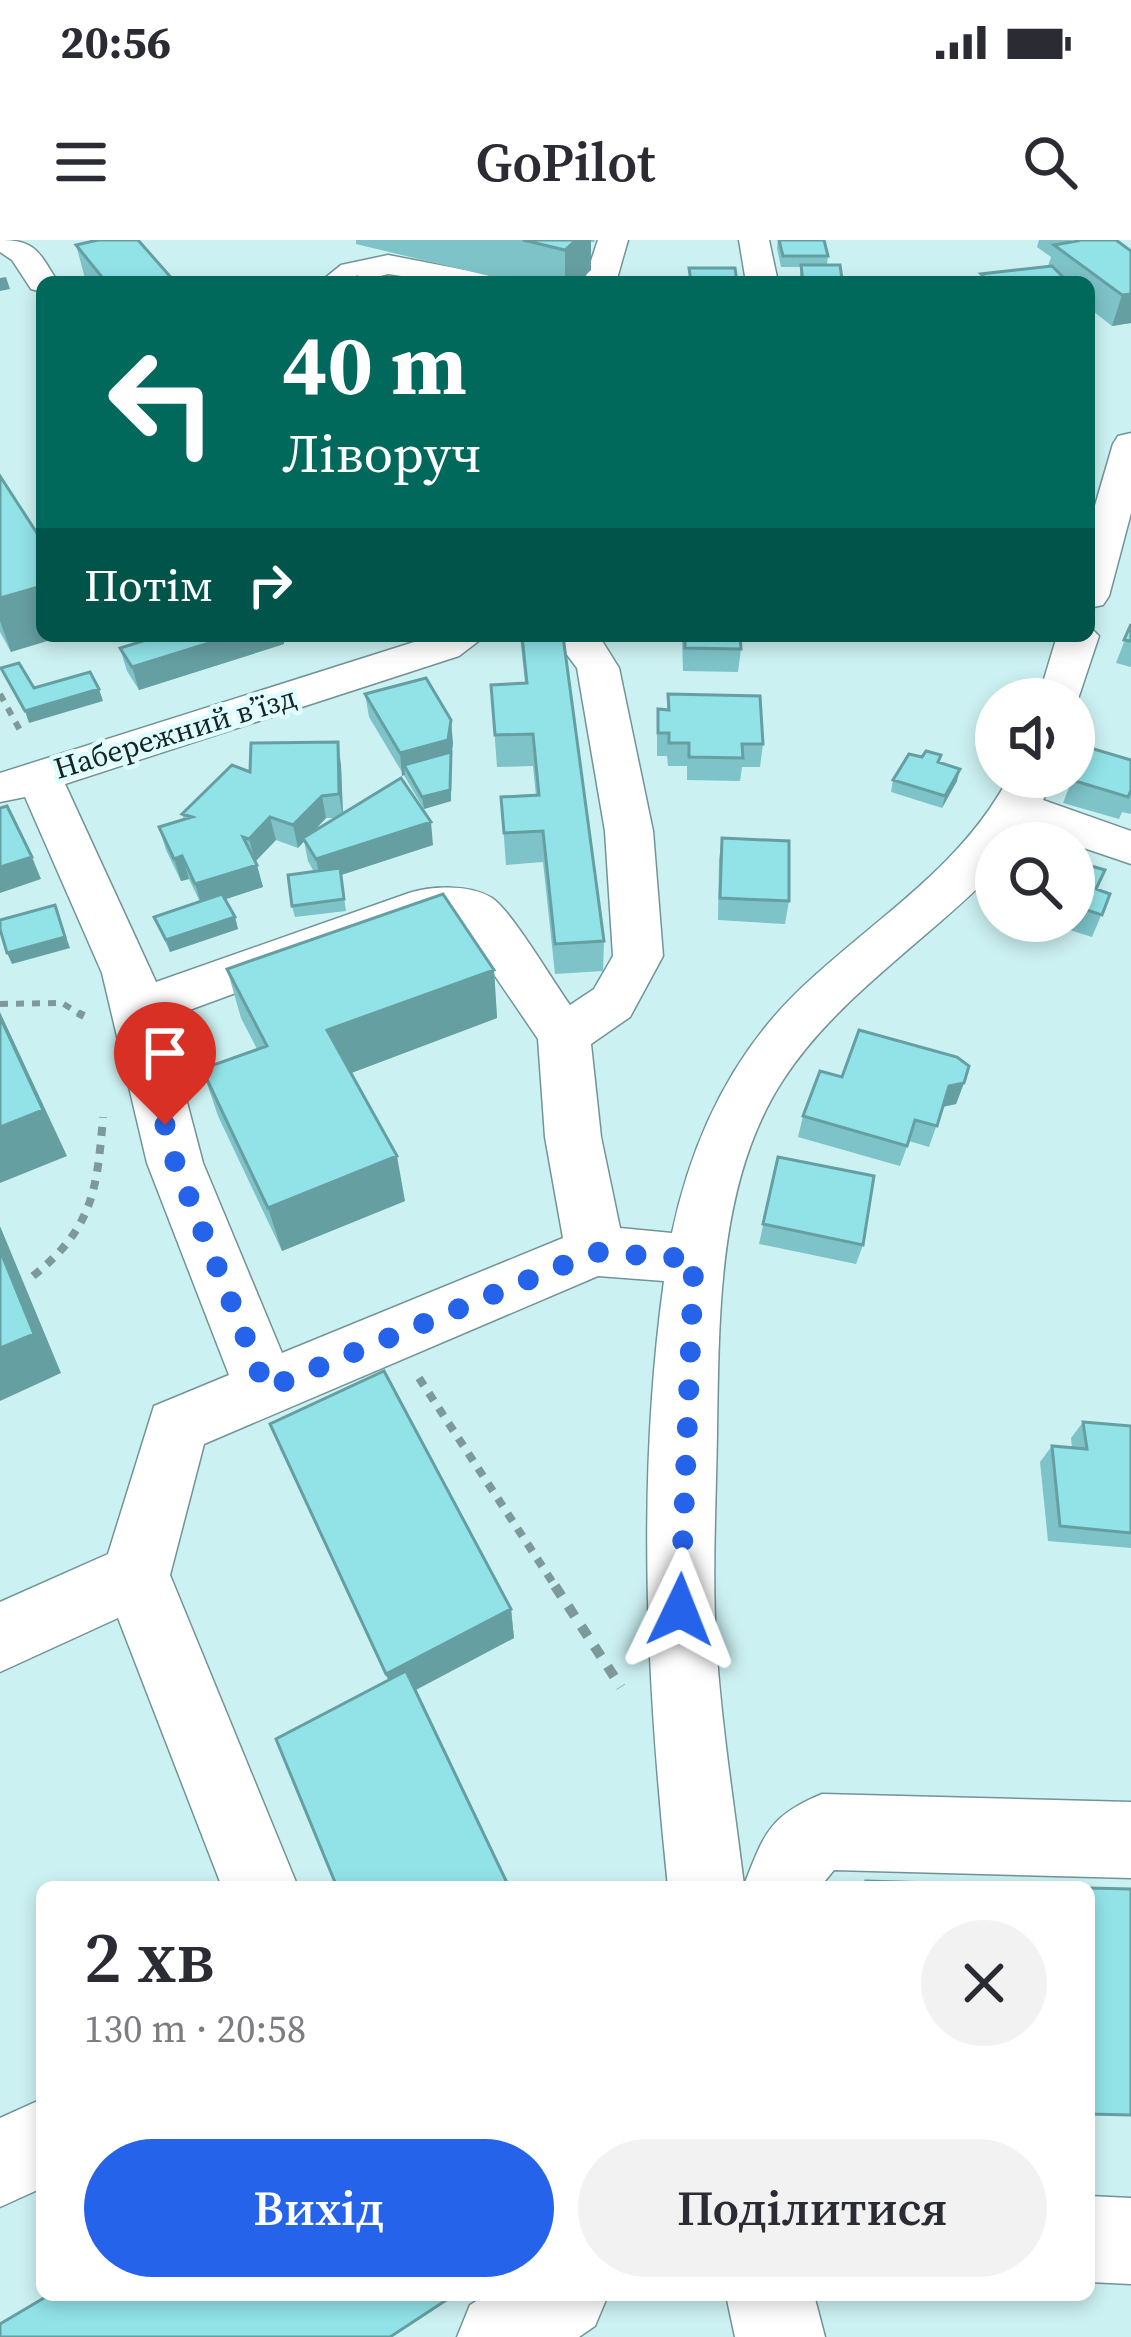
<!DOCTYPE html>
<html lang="uk">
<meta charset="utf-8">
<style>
body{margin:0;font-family:"Source Serif 4",serif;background:#f2f2f3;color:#2b2b33;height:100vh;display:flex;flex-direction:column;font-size:45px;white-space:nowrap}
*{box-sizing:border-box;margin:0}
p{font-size:39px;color:#7c7c81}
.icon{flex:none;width:66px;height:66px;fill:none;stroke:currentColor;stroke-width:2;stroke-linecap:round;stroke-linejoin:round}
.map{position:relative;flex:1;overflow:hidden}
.panel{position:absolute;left:36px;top:1641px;width:1059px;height:420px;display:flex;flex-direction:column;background:#fff;border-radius:18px;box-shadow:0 6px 18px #0003}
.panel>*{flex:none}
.banner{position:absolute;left:36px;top:36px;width:1059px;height:366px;border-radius:18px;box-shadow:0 6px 18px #0003;background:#00695c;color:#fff;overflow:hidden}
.tools{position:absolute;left:975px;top:438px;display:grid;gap:24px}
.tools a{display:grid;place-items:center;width:120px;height:120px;border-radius:50%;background:#fff;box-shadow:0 6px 18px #0003;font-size:60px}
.pin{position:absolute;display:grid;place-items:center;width:102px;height:102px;color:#fff;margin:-123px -51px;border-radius:50% 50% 50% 0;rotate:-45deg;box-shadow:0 0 12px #0007}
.pin .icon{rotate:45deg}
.me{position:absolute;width:132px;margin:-66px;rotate:2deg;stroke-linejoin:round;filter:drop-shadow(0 0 9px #0008)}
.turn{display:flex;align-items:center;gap:42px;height:252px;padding:0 48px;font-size:54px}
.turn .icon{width:156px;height:156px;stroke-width:2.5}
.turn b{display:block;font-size:84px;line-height:102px}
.then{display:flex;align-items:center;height:114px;padding:0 48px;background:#0003;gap:24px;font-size:45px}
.round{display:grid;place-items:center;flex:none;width:126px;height:126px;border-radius:63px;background:#f2f2f3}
.headline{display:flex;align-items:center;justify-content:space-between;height:204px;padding:0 48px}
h1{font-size:72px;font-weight:600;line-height:90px}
.action{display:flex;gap:24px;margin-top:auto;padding:24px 48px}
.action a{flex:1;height:138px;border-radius:72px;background:#2563eb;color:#fff;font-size:48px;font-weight:600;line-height:138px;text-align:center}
.action a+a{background:#f2f2f3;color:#2b2b33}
.status{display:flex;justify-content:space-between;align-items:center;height:84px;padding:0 60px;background:#fff;direction:ltr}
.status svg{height:33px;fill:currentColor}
header{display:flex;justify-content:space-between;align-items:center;height:156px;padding:0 48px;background:#fff;font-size:54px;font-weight:600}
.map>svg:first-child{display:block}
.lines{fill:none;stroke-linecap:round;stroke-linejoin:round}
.minor-casing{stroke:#729496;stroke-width:3}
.path-far2{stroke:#7e9999;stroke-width:6;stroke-dasharray:8 8;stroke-linecap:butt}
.path-far1{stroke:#7e9999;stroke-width:8;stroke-dasharray:9 9;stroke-linecap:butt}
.path{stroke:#7e9999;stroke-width:10;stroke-dasharray:12 12;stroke-linecap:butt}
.minor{fill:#fff;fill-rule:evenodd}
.wall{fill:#7dc3c8;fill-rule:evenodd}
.shaded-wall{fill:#669fa2}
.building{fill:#91e3e8;stroke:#669fa2;stroke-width:3}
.route{stroke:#2563eb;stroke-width:21;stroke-dasharray:0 37.8}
.labels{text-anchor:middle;stroke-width:9;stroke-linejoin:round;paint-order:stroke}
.far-street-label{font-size:30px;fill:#162424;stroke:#dffcfe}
</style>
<div class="status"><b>20:56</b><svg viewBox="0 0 49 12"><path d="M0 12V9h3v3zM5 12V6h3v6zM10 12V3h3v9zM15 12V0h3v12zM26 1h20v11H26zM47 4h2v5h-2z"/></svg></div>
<header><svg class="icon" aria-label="menu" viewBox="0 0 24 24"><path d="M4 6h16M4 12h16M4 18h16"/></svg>GoPilot<svg class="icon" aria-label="search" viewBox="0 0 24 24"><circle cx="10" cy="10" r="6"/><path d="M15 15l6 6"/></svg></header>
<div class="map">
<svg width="1131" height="2097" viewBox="0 0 1131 2097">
<rect width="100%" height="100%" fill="#ccf1f2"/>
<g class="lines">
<defs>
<path id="minor" d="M0 0C37 0 39 13 58 42H42V52L31 49 12 20 0 12Z
M598 0H628L616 42H584Z
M739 0H769L778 42H746Z
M388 15 491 35 496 42H441L388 34 358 42H320L341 25Z
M1131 193V273L1109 356 1103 365 1089 368V286L1113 204 1118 196Z
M1089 386 1099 396 1075 468 1074 459H1038L1057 396H1089Z
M433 396H485L459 416 65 544 156 742 409 653C432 646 470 644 492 658 511 670 554 743 570 765L594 749 613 716 605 591 577 428 553 396H599L619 428 653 591 663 716 630 777 591 804 601 897 620 988 672 993C693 894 736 806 811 739 882 674 963 624 1009 537H1055L1043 560 1131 591V624L1028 589 1017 603H996V630C927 701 837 757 783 840 717 941 719 1077 717 1193 716 1263 712 1332 716 1402 721 1483 734 1564 744 1645 764 1594 769 1576 822 1554L1131 1562V1638L834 1630 820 1647H668C647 1445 636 1243 664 1041L598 1036 204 1204 170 1335 298 1647H222L118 1378 0 1432V1362L108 1314 154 1166 229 1135 147 923 102 733 25 557 0 562V533ZM429 682 459 683 538 799 545 897 563 998 282 1113 203 923 165 779Z
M42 1859V1948L0 1967V1878Z
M1089 1956 1131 1958V2044L1089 2042Z
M486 2055H608L595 2086 579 2097H457L470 2065Z
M726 2055H814L825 2097H735Z"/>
</defs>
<use href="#minor" class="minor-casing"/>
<path class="path-far2" d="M0 454 21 492
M0 764 62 763 83 776"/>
<path class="path-far1" d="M78 773 84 776
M33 1036C93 988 97 950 103 877
M419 1138 557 1349"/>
<path class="path" d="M555 1346 621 1447"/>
<use href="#minor" class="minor"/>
</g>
<path class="wall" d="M356 0H595L594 2H591V30L578 42H514L356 4Z
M778 0H824L828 16 827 25 842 39 862 42H799L801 27H781L777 8Z
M1039 0H1116L1131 83 1112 86 1089 68V42H980L981 34 1048 26 1051 17 1037 7Z
M76 5 175 42H86Z
M0 236 11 412 0 392Z
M1131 384V427L1116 423Z
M159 396H283L284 404 139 450 127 431 120 408Z
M520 396H563L604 701 603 731 555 734 543 622 506 625 501 557 536 556 533 526 497 527 491 445 525 443Z
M682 396H740L741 409 738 432 683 431Z
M365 454 453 503 451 518V561L424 569 369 477Z
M668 454 763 504 760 527H742L740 541 687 540V526H668L667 516H657V492L658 469 667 470Z
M941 515 939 523 957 541 942 568 891 552 893 540 922 517Z
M1131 520V574L1122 572 1119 579 1063 563 1072 540Z
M341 525 343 574 433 605 341 635 346 671 295 677 292 666 314 632 308 621 304 601 298 608 276 600 255 621 263 647 225 659 235 677 238 689 170 712 154 677 200 662 189 639 181 641 166 610 159 587 184 580 182 574 250 532ZM326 578H337L313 592Z
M722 598 789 661 785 684 718 680 719 620Z
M1074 621 1096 649 1110 654 1092 697 1041 681H1074Z
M227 729 494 730 497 778 351 833 405 961 282 1011 218 876 202 829 257 809 241 778Z
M842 837 964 843 956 864 943 867 929 907 909 901 900 926 798 897 803 876Z
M778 917 863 1005 856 1024 759 1004Z
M1083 1182 1131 1186V1308L1048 1301 1040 1222 1052 1206 1072 1208 1071 1198Z
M270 1184 511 1369 514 1398 415 1450 388 1440Z"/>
<path class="shaded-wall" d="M576 0H591V30L578 42H565V10Z
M6 37 10 49 0 51V38Z
M1131 54V83L1112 86 1122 55Z
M42 346V396H64L11 412 0 381V358Z
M232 396H283L284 404 139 450 132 427Z
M99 449 103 461 29 483 25 471Z
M451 480 453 503 451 518V561L424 569 422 557 404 525 405 535 402 536 400 513Z
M338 502 341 525 343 577 339 554Z
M960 529 957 541 942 568 945 556Z
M322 556 326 578 298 608 293 585Z
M270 577 276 600 255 622 249 599Z
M431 582 433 605 341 635 346 671 341 635 321 642 316 619Z
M182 616 189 639 181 641 174 619Z
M32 617 41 639 0 653V627Z
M257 625 263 647 202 667 195 644Z
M55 665 70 708 12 724 7 713Z
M235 677 238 689 170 712 166 700Z
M494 730 497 778 338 838 327 790Z
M0 772 67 916 0 943Z
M964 843 956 864 941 867 949 846Z
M397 916 405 961 282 1011 268 968Z
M0 986 61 1133 0 1161Z
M511 1369 514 1398 397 1460 386 1434Z"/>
<path class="building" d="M98 0H138L175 42H106L76 5Z
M523 0H576L565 10Z
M779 0H824L828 16H783Z
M1076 0H1116L1131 11V54L1122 55 1054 5 1077 1Z
M801 25H840L842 39H861L862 42H803Z
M1052 26 1068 42H989L981 34Z
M689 28H735L737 42H691Z
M357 37 375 42H349Z
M0 236 42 301V346L0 358Z
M1131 384V401L1124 400Z
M159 396H232L132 427 120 408Z
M522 396H563L604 701 555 704 543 591 504 593 501 557 539 555 533 494 495 495 491 445 527 443Z
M685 396H740L741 409 685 408Z
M19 423 34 448 90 432 99 449 25 471 1 428Z
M426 438 451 480 448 500 400 513 365 454Z
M668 454 760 456 763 504H742L743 518 689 517V503H669V493H658V469L669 470Z
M338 502 339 554 322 556 293 585 270 577 249 599 243 597 257 625 195 644 182 616 174 619 159 587 192 577 182 574 232 525 250 532 251 503Z
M1087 507 1131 520V550L1128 557 1072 540Z
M926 511 941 515 938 522 960 529 945 556 893 540 909 514 922 517Z
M451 512 450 550 422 557 404 525Z
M401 538 431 582 316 619 303 598Z
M7 566 32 617 0 627V568Z
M722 598 789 601V661L720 658Z
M1074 621 1105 630 1096 649 1110 654 1102 675 1074 666Z
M340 628 344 659 292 666 288 635Z
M222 654 235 677 166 700 154 677Z
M443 654 494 730 327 790 397 916 268 968 202 829 267 806 227 729Z
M55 665 65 697 7 713 0 689V680Z
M0 777 43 870 0 887Z
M859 790 957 817 969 826 964 843 949 846 937 886 915 880 907 906 803 876 820 831 842 837Z
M778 917 874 936 863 1005 763 984Z
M0 1010 34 1094 0 1108Z
M384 1131 511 1369 386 1434 270 1184Z
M1083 1182 1131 1186V1293L1060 1286 1052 1206 1087 1209Z
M406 1431 509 1647H337L276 1499Z
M866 1641 1071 1647H866Z
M1089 1648 1131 1649V1875L1089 1874Z
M49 2055H454L390 2097H0V2084Z"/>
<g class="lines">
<path class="route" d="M165 885 175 922 266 1149 595 1012 694 1019 680 1370"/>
</g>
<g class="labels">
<g class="far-street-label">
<text transform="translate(175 493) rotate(-17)" y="10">Набережний в’їзд</text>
</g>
</g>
</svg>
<div class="tools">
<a><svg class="icon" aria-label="sound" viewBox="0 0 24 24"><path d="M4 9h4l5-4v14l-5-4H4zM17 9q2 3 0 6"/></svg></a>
<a><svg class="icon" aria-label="search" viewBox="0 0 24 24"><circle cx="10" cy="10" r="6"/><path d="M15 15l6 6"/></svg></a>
</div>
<div class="pin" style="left:165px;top:885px;background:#d93025"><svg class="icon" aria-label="arrive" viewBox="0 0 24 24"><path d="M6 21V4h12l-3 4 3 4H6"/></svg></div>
<svg class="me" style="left:680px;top:1370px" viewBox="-20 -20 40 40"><path d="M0-17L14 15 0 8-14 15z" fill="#2563eb" stroke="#fff" stroke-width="4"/></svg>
<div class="banner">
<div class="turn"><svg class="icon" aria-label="left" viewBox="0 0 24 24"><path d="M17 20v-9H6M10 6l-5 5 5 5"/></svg><div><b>40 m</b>Ліворуч</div></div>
<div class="then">Потім<svg class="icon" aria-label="right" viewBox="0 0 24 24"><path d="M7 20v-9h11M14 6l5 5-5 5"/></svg></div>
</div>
<section class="panel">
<div class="headline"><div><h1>2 хв</h1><p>130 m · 20:58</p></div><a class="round"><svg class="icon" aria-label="close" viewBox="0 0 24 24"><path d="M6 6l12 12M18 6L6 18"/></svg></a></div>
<div class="action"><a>Вихід</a><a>Поділитися</a></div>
</section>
</div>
